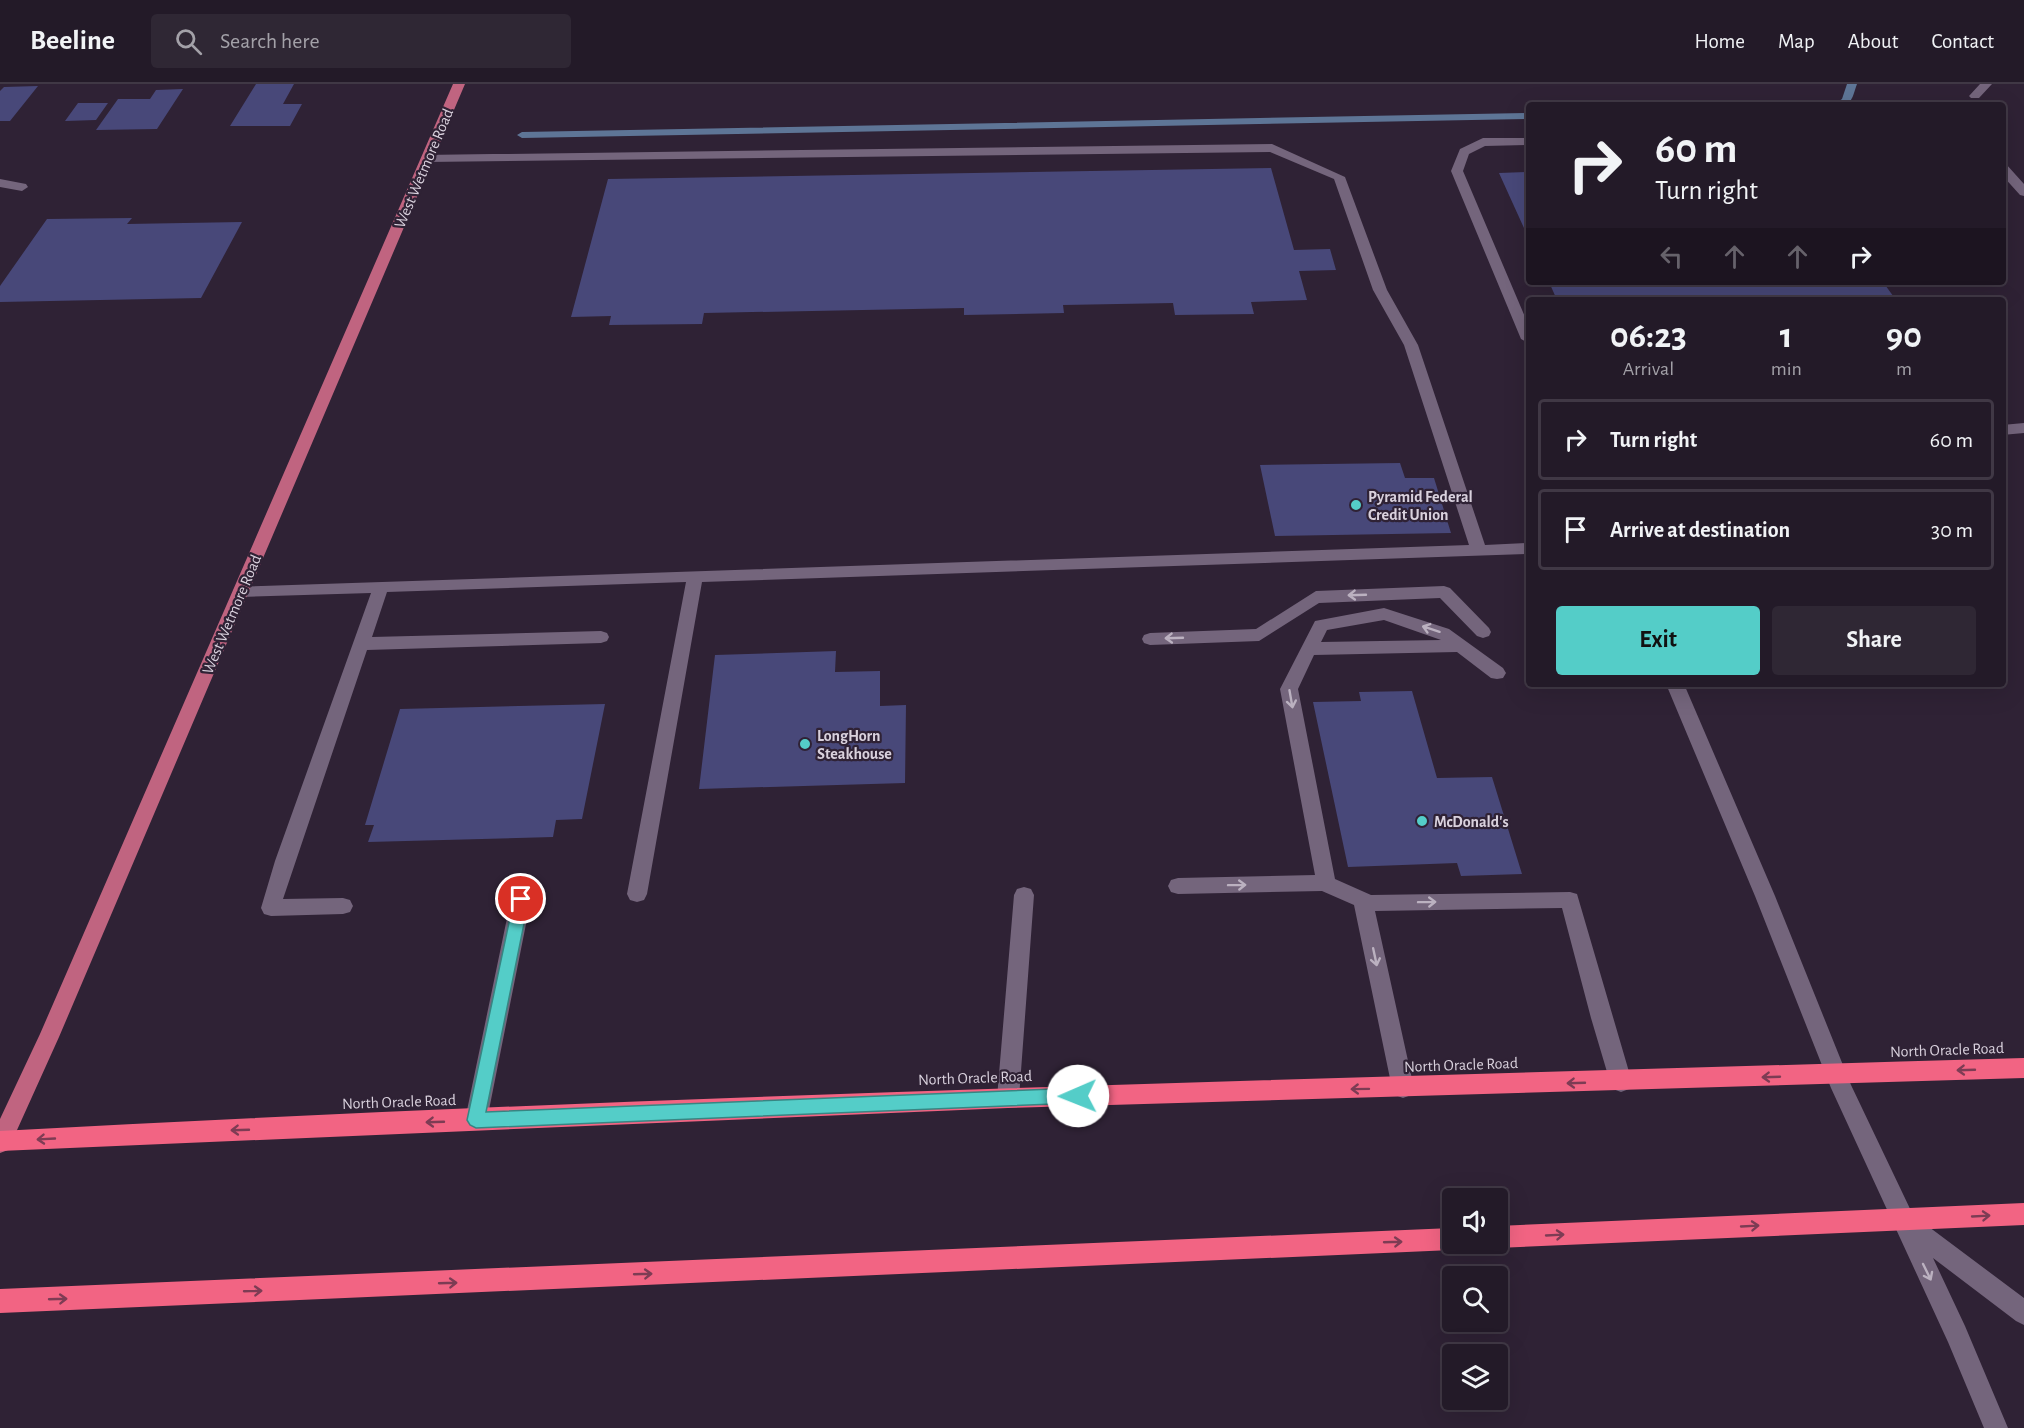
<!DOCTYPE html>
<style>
body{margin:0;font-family:"Alegreya Sans",sans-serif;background:#2f2734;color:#f1f3f6;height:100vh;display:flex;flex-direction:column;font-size:22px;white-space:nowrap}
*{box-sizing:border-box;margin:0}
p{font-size:20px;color:#a3a1a8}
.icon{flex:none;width:33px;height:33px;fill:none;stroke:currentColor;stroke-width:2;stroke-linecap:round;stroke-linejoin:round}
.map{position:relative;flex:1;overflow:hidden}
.drawer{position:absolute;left:1526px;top:213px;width:480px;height:390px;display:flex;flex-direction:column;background:#231a28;border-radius:6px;box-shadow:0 6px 24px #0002,0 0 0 2px #403845}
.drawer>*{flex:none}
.hud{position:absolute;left:1526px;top:18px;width:480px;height:183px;border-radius:6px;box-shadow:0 6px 24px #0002,0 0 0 2px #403845;background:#231a28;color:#f1f3f6;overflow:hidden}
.tools{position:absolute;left:1442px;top:1104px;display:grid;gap:12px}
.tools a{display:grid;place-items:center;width:66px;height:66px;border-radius:6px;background:#231a28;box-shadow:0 6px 24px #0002,0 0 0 2px #403845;font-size:30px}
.pin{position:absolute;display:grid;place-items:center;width:51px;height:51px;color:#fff;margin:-26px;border:3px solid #fff;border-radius:50%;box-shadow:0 2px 6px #0007}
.me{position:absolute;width:66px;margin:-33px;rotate:269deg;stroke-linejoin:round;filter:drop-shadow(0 0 4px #0008)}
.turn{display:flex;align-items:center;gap:21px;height:126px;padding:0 30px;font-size:27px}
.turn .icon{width:78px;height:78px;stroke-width:2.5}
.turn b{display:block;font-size:42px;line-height:51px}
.lanes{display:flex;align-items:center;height:57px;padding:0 30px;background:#0003;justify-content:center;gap:30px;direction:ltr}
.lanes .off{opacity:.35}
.eta{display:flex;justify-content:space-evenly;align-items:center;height:102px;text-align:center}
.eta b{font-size:36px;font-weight:600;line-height:42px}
.primary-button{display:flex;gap:12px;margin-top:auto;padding:12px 30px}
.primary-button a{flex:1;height:69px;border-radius:6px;background:#54cdc8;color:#111;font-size:24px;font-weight:600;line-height:69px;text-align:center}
.primary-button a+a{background:#2f2734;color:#f1f3f6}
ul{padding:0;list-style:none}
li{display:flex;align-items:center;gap:18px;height:81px;margin:0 12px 9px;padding:0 18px;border:3px solid #403845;border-radius:6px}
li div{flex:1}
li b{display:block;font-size:22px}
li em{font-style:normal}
header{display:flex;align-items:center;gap:36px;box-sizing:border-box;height:84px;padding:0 30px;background:#231a28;border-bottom:2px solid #403845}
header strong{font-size:28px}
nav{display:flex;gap:33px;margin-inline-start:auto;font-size:21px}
.search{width:420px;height:54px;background:#2f2734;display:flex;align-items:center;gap:15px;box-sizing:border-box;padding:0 21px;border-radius:6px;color:#a3a1a8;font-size:22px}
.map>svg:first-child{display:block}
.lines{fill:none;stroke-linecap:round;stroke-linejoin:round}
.stream{fill:#5e7596;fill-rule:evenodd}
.building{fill:#484879}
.minor{fill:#74657c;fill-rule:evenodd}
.major{fill:#c06480;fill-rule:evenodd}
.highway{fill:#f26483;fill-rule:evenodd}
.oneway{stroke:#bbb1c0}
.oneway2{stroke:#7d3c54}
.route{fill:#54cdc8;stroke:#378582;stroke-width:1.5}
.poi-dot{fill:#54cdc8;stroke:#2f2235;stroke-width:2}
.labels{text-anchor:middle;stroke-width:4.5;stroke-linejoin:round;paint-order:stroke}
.street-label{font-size:16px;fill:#d9d1dd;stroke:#2f2235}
.poi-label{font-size:16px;font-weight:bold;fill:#d9d1dd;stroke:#2f2235;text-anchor:start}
</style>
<header>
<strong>Beeline</strong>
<div class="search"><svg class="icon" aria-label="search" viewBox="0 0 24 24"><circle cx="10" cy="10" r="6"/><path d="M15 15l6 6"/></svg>Search here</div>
<nav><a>Home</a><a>Map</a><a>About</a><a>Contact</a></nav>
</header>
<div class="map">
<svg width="2024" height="1344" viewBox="0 0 2024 1344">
<rect width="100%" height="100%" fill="#2f2235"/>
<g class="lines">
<path class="stream" d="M1847 0H1857C1851 17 1853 21 1833 21L1842 15Z
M1528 29V35L522 54 517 51 522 48Z"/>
</g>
<path class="building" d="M256 0H294L283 20H302L290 42H230Z
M38 2 10 37H0V7L4 3Z
M183 5 157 45 96 46 118 15H150L156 6Z
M78 19H108L96 36 65 37Z
M1271 84 1294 166 1330 165 1336 186 1299 187 1307 216 1251 218 1254 230 1175 231 1173 219 1063 221 1064 229 964 231V224L704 229 702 240 609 241 611 232 571 233 608 95Z
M1528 88V153L1499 89Z
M132 134 127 140 242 138 201 214 0 218V202L47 135Z
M1549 198H1883L1896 216H1557Z
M1400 379 1405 394H1434L1451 449 1275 452 1260 381Z
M836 567 835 588 880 587V622L906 621 905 699 699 705 715 571Z
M1412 607 1437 694 1492 693 1522 790 1461 792 1457 779 1348 783 1313 618 1361 617 1359 608Z
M605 620 582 735 556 736 553 753 368 758 374 741H365L400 625Z"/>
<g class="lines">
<path class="minor" d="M1980 0H1992L1979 14H1971L1969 12Z
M1483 54H1528V61L1485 62 1469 70 1463 87 1528 240V259L1521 255 1451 87 1460 65Z
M1272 60 1345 93 1387 206 1418 261 1485 461 1528 459V470L702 498 647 810 644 816 637 818 630 816 627 810 686 498 387 508 372 553 601 547 607 549 609 553 607 557 601 559 367 566 283 815 343 814 350 816 353 822 350 828 343 830 271 832 264 830 261 824 275 777 371 509 241 513 235 511 233 507 235 503 1469 461 1404 261 1373 206 1334 95 1270 68 427 78 423 77V71Z
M2002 79 2006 80 2024 100V112L2020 111 2002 91Z
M0 95 26 100 28 103 22 107 0 103Z
M2024 339V349L2002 351V341Z
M1444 502 1450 504 1489 544 1491 548 1489 552 1483 554 1477 552 1440 514 1319 519 1259 557 1150 561 1144 559 1142 555 1144 551 1150 549 1256 545 1316 507Z
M1384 524 1449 545 1503 584 1506 589 1503 594 1497 595 1491 594 1457 568 1314 571 1298 605 1335 795 1371 811 1570 808 1577 810 1632 998 1629 1005 1621 1008 1613 1005 1610 998 1591 934 1562 824 1375 827 1414 1004 1411 1011 1403 1014 1395 1011 1392 1004 1354 821 1322 807 1178 810 1171 808 1168 802 1171 796 1178 794 1315 791 1280 605 1315 537ZM1384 536 1441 556 1321 558 1327 546Z
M1666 600H1684L1775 812 1851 1001 1913 1131 2024 1214V1241L2016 1237 1933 1174 1965 1242 2008 1344H1984L1948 1258 1831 1004 1755 812Z
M1024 803 1031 805 1034 811 1019 1014 1016 1021 1008 1024 1000 1021 997 1014 1014 811 1017 805Z
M521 807 528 809 531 815 487 1036 484 1043 476 1046 468 1043 465 1036 511 815 514 809Z"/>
<path class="major" d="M453 0H465L59 953 8 1066 0 1069V1035L40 950Z"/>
<path class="highway" d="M2024 974V994L1008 1024 0 1067V1047C674 1010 1349 994 2024 974Z
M2024 1119V1141L1497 1164 1488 1160H1497V1142Z
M1452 1144V1160H1462L1460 1163 1452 1166 0 1229V1205Z"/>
</g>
<defs><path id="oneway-shaft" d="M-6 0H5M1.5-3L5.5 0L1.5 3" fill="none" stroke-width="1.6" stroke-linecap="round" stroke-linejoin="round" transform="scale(1.5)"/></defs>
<g class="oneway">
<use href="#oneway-shaft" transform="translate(1357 511) rotate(178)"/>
<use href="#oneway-shaft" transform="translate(1431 545) rotate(-162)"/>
<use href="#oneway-shaft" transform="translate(1174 554) rotate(178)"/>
<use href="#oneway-shaft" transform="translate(1291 615) rotate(80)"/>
<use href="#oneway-shaft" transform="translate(1237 801) rotate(-1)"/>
<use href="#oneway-shaft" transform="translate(1427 818) rotate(-1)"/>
<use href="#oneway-shaft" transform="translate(1375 873) rotate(78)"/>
<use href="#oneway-shaft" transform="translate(1927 1188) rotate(64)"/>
</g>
<g class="oneway2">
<use href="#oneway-shaft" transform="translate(1966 986) rotate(178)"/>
<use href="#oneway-shaft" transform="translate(1771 993) rotate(178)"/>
<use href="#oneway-shaft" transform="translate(1576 999) rotate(178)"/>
<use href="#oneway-shaft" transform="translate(1360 1005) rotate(179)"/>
<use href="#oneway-shaft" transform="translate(435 1038) rotate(178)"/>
<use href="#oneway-shaft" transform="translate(240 1046) rotate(178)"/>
<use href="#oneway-shaft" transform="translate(46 1055) rotate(177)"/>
<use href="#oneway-shaft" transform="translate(1981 1132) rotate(-3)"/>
<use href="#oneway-shaft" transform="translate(1750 1142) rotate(-3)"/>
<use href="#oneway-shaft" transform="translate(1555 1151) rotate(-3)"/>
<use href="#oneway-shaft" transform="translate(1393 1158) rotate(-2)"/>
<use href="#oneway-shaft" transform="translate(643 1190) rotate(-2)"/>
<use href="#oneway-shaft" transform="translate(448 1199) rotate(-2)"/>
<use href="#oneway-shaft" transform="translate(253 1207) rotate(-2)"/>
<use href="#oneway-shaft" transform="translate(58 1215) rotate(-2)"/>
</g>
<path class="route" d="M521 809 526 811 529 815 486 1028 1078 1004 1083 1006 1086 1012 1083 1017 1078 1019 476 1044 470 1041 467 1036 514 815 516 811Z"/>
<g class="poi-dot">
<circle cx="1356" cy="421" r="6"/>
<circle cx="805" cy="660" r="6"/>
<circle cx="1422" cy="737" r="6"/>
</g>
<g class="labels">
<g class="street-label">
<text transform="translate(423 84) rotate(-67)" y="6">West Wetmore Road</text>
<text transform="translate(231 530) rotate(-67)" y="6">West Wetmore Road</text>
<text transform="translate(1947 965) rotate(-2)" y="6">North Oracle Road</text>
<text transform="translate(1461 980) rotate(-2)" y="6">North Oracle Road</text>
<text transform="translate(975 993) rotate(-2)" y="6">North Oracle Road</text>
<text transform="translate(399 1017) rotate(-2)" y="6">North Oracle Road</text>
</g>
<g class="poi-label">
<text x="1368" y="418">Pyramid Federal<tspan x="1368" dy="18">Credit Union</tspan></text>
<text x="817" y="657">LongHorn<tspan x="817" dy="18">Steakhouse</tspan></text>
<text x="1434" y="743">McDonald's</text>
</g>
</g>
</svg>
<div class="tools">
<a><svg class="icon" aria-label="sound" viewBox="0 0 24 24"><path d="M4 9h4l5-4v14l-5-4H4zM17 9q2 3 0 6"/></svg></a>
<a><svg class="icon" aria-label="search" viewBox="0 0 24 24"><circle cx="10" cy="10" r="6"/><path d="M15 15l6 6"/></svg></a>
<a><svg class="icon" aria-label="layers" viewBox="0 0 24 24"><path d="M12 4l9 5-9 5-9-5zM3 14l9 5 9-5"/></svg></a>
</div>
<div class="pin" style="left:521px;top:815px;background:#d93025"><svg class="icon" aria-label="arrive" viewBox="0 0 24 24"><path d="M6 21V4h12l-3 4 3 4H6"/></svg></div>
<svg class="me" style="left:1078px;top:1012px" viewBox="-20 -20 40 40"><circle r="19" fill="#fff"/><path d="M0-13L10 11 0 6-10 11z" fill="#54cdc8"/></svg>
<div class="hud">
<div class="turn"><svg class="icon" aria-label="right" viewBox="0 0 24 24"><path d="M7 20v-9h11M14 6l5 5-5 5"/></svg><div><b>60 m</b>Turn right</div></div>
<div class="lanes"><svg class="icon off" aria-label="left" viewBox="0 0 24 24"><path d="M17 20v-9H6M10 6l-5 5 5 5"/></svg><svg class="icon off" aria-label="ahead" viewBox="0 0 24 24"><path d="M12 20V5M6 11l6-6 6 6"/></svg><svg class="icon off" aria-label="ahead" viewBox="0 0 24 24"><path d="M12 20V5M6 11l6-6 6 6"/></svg><svg class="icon" aria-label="right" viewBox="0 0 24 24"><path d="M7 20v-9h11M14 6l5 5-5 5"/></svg></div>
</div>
<section class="drawer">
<div class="eta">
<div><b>06:23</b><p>Arrival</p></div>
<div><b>1</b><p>min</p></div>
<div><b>90</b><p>m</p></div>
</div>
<ul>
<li><svg class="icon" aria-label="right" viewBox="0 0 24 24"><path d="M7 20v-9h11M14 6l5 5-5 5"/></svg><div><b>Turn right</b></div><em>60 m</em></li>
<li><svg class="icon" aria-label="arrive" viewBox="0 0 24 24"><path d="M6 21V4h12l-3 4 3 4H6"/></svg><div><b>Arrive at destination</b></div><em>30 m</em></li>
</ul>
<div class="primary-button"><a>Exit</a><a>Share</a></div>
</section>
</div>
